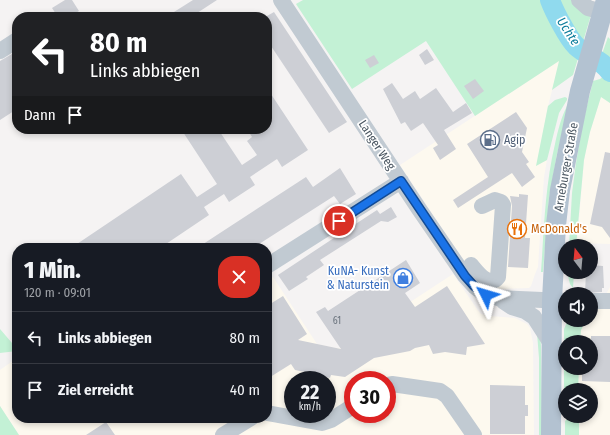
<!DOCTYPE html>
<html lang="de">
<meta charset="utf-8">
<style>
body{margin:0;font-family:"Fira Sans Condensed",sans-serif;background:#20242c;color:#f1f3f6;height:100vh;display:flex;flex-direction:column;font-size:15px;white-space:nowrap}
*{box-sizing:border-box;margin:0}
p{font-size:13px;color:#9ea1a6}
.icon{flex:none;width:22px;height:22px;fill:none;stroke:currentColor;stroke-width:2;stroke-linecap:round;stroke-linejoin:round}
.map{position:relative;flex:1;overflow:hidden}
.panel{position:absolute;left:12px;top:243px;width:260px;height:180px;display:flex;flex-direction:column;background:#171b24;border-radius:16px;box-shadow:0 2px 6px #0003}
.panel>*{flex:none}
.guide{position:absolute;left:12px;top:12px;width:260px;height:122px;border-radius:16px;box-shadow:0 2px 6px #0003;background:#202124;color:#fff;overflow:hidden}
.needle{width:26px;rotate:344deg}
.fabs{position:absolute;left:558px;top:239px;display:grid;gap:8px}
.fabs a{display:grid;place-items:center;width:40px;height:40px;border-radius:50%;background:#171b24;box-shadow:0 2px 6px #0003;font-size:20px}
.speed{position:absolute;left:284px;top:371px;display:flex;gap:8px;font-size:20px;font-weight:700;text-align:center}
.speed>*{display:grid;place-content:center;width:52px;height:52px;border-radius:50%;background:#171b24;box-shadow:0 2px 6px #0003;line-height:1}
.speed small{font-size:10px;font-weight:400}
.speed .limit{border:6px solid #d22;background:#fff;color:#111}
.pin{position:absolute;display:grid;place-items:center;width:34px;height:34px;color:#fff;margin:-17px;border:2px solid #fff;border-radius:50%;box-shadow:0 1px 4px #0007}
.me{position:absolute;width:44px;margin:-22px;rotate:310deg;stroke-linejoin:round;filter:drop-shadow(0 0 3px #0008)}
.turn{display:flex;align-items:center;gap:14px;height:84px;padding:0 12px;font-size:18px}
.turn .icon{width:52px;height:52px;stroke-width:2.5}
.turn b{display:block;font-size:28px;line-height:34px}
.then{display:flex;align-items:center;height:38px;padding:0 12px;background:#0003;gap:8px;font-size:15px}
.round{display:grid;place-items:center;flex:none;width:42px;height:42px;border-radius:16px;background:#20242c}
.head{display:flex;align-items:center;justify-content:space-between;height:68px;padding:0 12px}
h1{font-size:24px;font-weight:800;line-height:30px}
ul{padding:0;list-style:none}
li{display:flex;align-items:center;gap:12px;height:52px;padding:0 12px;border-top:1px solid #363941}
li div{flex:1}
li b{display:block;font-size:15px}
li em{font-style:normal}
.map>svg:first-child{display:block}
.commercial{fill:#fdf9ef;fill-rule:evenodd}
.green{fill:#c3f1d5}
.lines{fill:none;stroke-linecap:round;stroke-linejoin:round}
.river{stroke:#90daee;stroke-width:20}
.building{fill:#cdcfd5}
.minor{stroke:#c1cad2;stroke-width:16}
.major{stroke:#b3c2d1;stroke-width:20}
.route-casing{stroke:#114b97;stroke-width:10}
.route{stroke:#1a73e8;stroke-width:7}
.labels{text-anchor:middle;stroke-width:3.5;stroke-linejoin:round;paint-order:stroke}
.number-label{font-size:10px;fill:#6b747e}
.service-label{font-size:12px;fill:#4e5e75;stroke:#fff;text-anchor:start}
.street-label{font-size:12px;fill:#4a5661;stroke:#fff}
.food-label{font-size:12px;fill:#c56008;stroke:#fff;text-anchor:start}
.shop-label{font-size:12px;fill:#366cbe;stroke:#fff;text-anchor:end}
.water-label{font-size:13px;font-style:italic;fill:#0c7c9b;stroke:#fff}
</style>
<div class="map">
<svg width="610" height="435" viewBox="0 0 610 435">
<rect width="100%" height="100%" fill="#f5f3f3"/>
<path class="commercial" d="M560 60 548 106 537 165 547 160 544 177 538 267 535 274 531 286 529 288 501 289 493 288 471 272 400 165Z
M601 96 610 103V244L577 243 584 160 590 132Z
M453 274 477 309 481 314 489 316 515 318 527 324 530 328 533 343 534 435H19L0 406V370L17 358V418H267V281L273 277 317 344 336 348H340ZM293 380H327V414H293ZM353 380H387V414H353Z
M610 287V435H579V416H591V390H565V416H570L565 421V368H591V342H565L568 320H591V294H581V293L606 294Z"/>
<path class="green" d="M303 0H572L591 15 573 75 552 90 559 61 475 116 426 41 352 89 296 4Z
M608 37 610 39V103L601 97 590 132 584 160 576 246H569L572 193 576 163 583 122 593 81 600 79 604 76 597 68Z
M565 97 567 98V100L559 113 547 160 536 166 548 106 555 100Z
M567 106 568 110 557 154 549 198 543 272H541C544 229 545 186 555 144 558 130 561 118 567 106Z
M567 272H574L573 288 570 284Z
M568 320H586L581 330 580 342H565V368H579L578 390H565V402H564V329Z
M0 329 12 343 17 341V351L0 353Z
M537 333 540 334 541 346 542 435H539V358Z
M0 406 19 435H0Z
M570 416H579V435H565V421Z"/>
<g class="lines">
<path class="river" d="M550 0C554 11 568 38 576 46 587 56 602 60 610 72"/>
</g>
<path class="building" d="M65 0H72L79 11 69 17H58L52 8Z
M193 0H217L191 17H166Z
M274 12 347 122 329 133 267 40V16Z
M427 49 434 60 425 65 419 55Z
M17 51V109L0 120V61Z
M374 55 379 63 370 68 365 60Z
M475 79 484 91 473 99 464 86Z
M392 83 403 99 415 91 420 99 436 88 453 112 466 103 472 113 444 130 456 149 440 160 433 148 438 145 423 123 411 131 405 122 401 124 383 89Z
M267 88 308 150 282 167 277 159 250 177 255 185 229 202 224 194 204 207 209 215 160 248H71L181 174 197 197 217 184 181 129H218L242 165 257 155 247 141 252 137 247 129H267Z
M516 112 527 128 522 152 529 162 526 164 535 177 522 187 512 173 458 208 453 200 488 177 467 144Z
M605 152 610 153V238L602 227 590 224Z
M340 168 356 194 340 204 334 196 253 248H197L306 177 313 187Z
M519 194 528 195 525 238H530L528 268 508 267 512 206 510 196 519 197Z
M391 207 397 217 388 222 381 221 320 260 324 265 306 277 308 279 289 291 278 275 346 230 345 228 353 223 354 225 377 210 380 214Z
M406 260 420 283 405 293 415 307 447 286 485 344 467 347 466 355 445 352 433 354 429 345 415 348 410 351 374 358 345 377 331 375 330 378 322 376 321 380H303L305 372 295 370 291 364 267 379V306L283 296 307 334 298 340 341 349 316 312 325 307 328 311Z
M591 265 603 266 604 288H602V292L585 293 586 272H591Z
M591 336H610V382L582 381V368H591Z
M490 385 525 386V405H528V416H525V434H490Z
M106 422 115 435H86Z"/>
<g class="lines">
<path class="minor" d="M281 0 419 209 465 276 474 286 486 295 498 298 565 301
M579 0 588 8 603 12
M0 51 17 40
M471 265C477 272 489 289 498 277L503 205 501 202 495 200 482 206
M267 266 401 181
M503 301 512 307 525 311 534 317 552 345
M591 301H610
M387 385 392 384 440 391 447 396 474 435
M267 413 322 423 331 420 353 406
M223 435 251 418"/>
<path class="major" d="M551 435 552 300 556 225 560 190 580 91 606 0"/>
</g>
<g class="lines">
<defs>
<path id="route" d="M339 221 401 181 465 276 474 286 486 295"/>
</defs>
<use href="#route" class="route-casing"/>
<use href="#route" class="route"/>
</g>
<defs>
<symbol id="fuel-ring" viewBox="-11 -11 22 22"><circle r="9.5" fill="#fff" stroke="#5c6f8a" stroke-width="1.5"/><path d="M-5.5-6h7V0h2V4h1.3V-2.5L3-4.5l.8-.8L6-3V5H2.5V1h-1V6h-7ZM-4.2-4.7v3.2H.2V-4.7Z" fill="#5c6f8a"/></symbol>
<symbol id="restaurant-ring" viewBox="-11 -11 22 22"><circle r="9.5" fill="#fff" stroke="#e8710a" stroke-width="1.5"/><path d="M-5-6h1v4h1v-4h1v4h1v-4h1v5L-1.5 .5V6h-2V.5L-5-1ZM5-6V6H3V1.5H1.5Q1.5-4 5-6Z" fill="#e8710a"/></symbol>
<symbol id="shop-ring" viewBox="-11 -11 22 22"><circle r="9.5" fill="#fff" stroke="#3f7fe0" stroke-width="1.5"/><path d="M-5-2.5h2.3a2.7 3.5 0 0 1 5.4 0H5L5.5 6h-11ZM-1.5-2.5h3a1.5 2.3 0 0 0-3 0Z" fill="#3f7fe0"/></symbol>
</defs>
<g fill-rule="evenodd">
<use href="#fuel-ring" x="479" y="129" width="22" height="22"/>
<use href="#restaurant-ring" x="506" y="218" width="22" height="22"/>
<use href="#shop-ring" x="392" y="267" width="22" height="22"/>
</g>
<g class="labels">
<g class="number-label">
<text x="337" y="324">61</text>
</g>
<g class="service-label">
<text x="504" y="144">Agip</text>
</g>
<g class="street-label">
<text transform="translate(377 145) rotate(57)" y="4">Langer Weg</text>
<text transform="translate(566 167) rotate(-80)" y="4">Arneburger Straße</text>
</g>
<g class="food-label">
<text x="531" y="233">McDonald's</text>
</g>
<g class="shop-label">
<text x="389" y="275">KuNA- Kunst<tspan x="389" dy="14">&amp; Naturstein</tspan></text>
</g>
<g class="water-label">
<text transform="translate(569 31) rotate(57)" y="5">Uchte</text>
</g>
</g>
</svg>
<div class="fabs">
<a><svg class="needle" viewBox="-14 -14 28 28"><path d="M0-13l5 13h-10z" fill="#e53935"/><path d="M0 13l5-13h-10z" fill="#9ea1a6"/></svg></a>
<a><svg class="icon" aria-label="sound" viewBox="0 0 24 24"><path d="M4 9h4l5-4v14l-5-4H4zM17 9q2 3 0 6"/></svg></a>
<a><svg class="icon" aria-label="search" viewBox="0 0 24 24"><circle cx="10" cy="10" r="6"/><path d="M15 15l6 6"/></svg></a>
<a><svg class="icon" aria-label="layers" viewBox="0 0 24 24"><path d="M12 4l9 5-9 5-9-5zM3 14l9 5 9-5"/></svg></a>
</div>
<div class="speed"><div>22<small>km/h</small></div><div class="limit">30</div></div>
<div class="pin" style="left:339px;top:221px;background:#d93025"><svg class="icon" aria-label="arrive" viewBox="0 0 24 24"><path d="M6 21V4h12l-3 4 3 4H6"/></svg></div>
<svg class="me" style="left:486px;top:295px" viewBox="-20 -20 40 40"><path d="M0-17L14 15 0 8-14 15z" fill="#1a73e8" stroke="#fff" stroke-width="4"/></svg>
<div class="guide">
<div class="turn"><svg class="icon" aria-label="left" viewBox="0 0 24 24"><path d="M17 20v-9H6M10 6l-5 5 5 5"/></svg><div><b>80 m</b>Links abbiegen</div></div>
<div class="then">Dann<svg class="icon" aria-label="arrive" viewBox="0 0 24 24"><path d="M6 21V4h12l-3 4 3 4H6"/></svg></div>
</div>
<section class="panel">
<div class="head"><div><h1>1 Min.</h1><p>120 m · 09:01</p></div><a class="round" style="background:#d93025;color:#fff"><svg class="icon" aria-label="close" viewBox="0 0 24 24"><path d="M6 6l12 12M18 6L6 18"/></svg></a></div>
<ul>
<li><svg class="icon" aria-label="left" viewBox="0 0 24 24"><path d="M17 20v-9H6M10 6l-5 5 5 5"/></svg><div><b>Links abbiegen</b></div><em>80 m</em></li>
<li><svg class="icon" aria-label="arrive" viewBox="0 0 24 24"><path d="M6 21V4h12l-3 4 3 4H6"/></svg><div><b>Ziel erreicht</b></div><em>40 m</em></li>
</ul>
</section>
</div>
